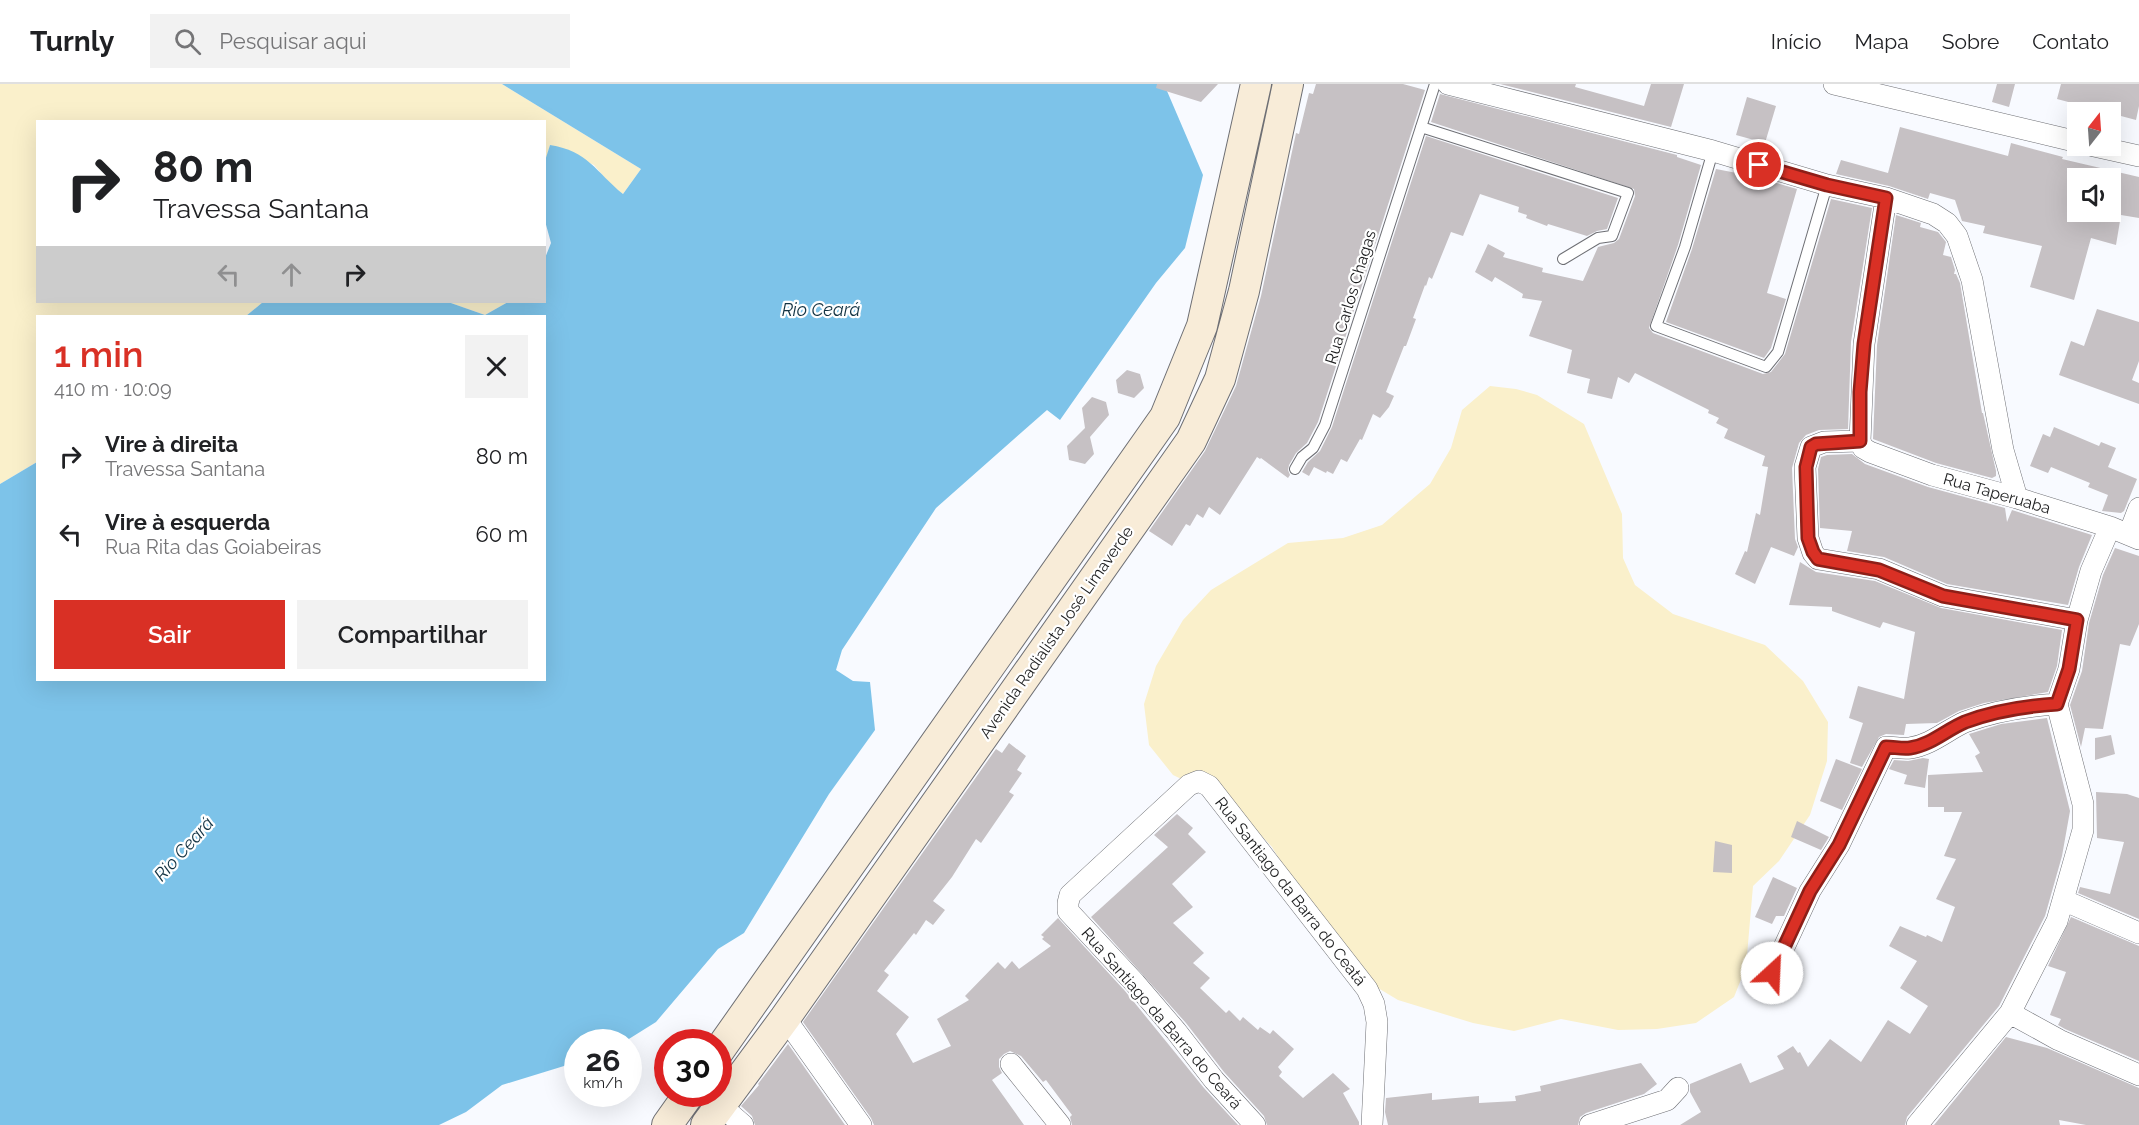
<!DOCTYPE html>
<html lang="pt">
<meta charset="utf-8">
<style>
body{margin:0;font-family:Raleway,sans-serif;background:#f2f2f2;color:#202124;height:100vh;display:flex;flex-direction:column;font-size:22px;white-space:nowrap}
*{box-sizing:border-box;margin:0}
p{font-size:20px;color:#757577}
.icon{flex:none;width:33px;height:33px;fill:none;stroke:currentColor;stroke-width:2;stroke-linecap:round;stroke-linejoin:round}
.map{position:relative;flex:1;overflow:hidden}
.drawer{position:absolute;left:36px;top:231px;width:510px;height:366px;display:flex;flex-direction:column;background:#fff;border-radius:0px;box-shadow:0 6px 24px #0002}
.drawer>*{flex:none}
.hud{position:absolute;left:36px;top:36px;width:510px;height:183px;border-radius:0px;box-shadow:0 6px 24px #0002;background:#fff;color:#202124;overflow:hidden}
.needle{width:39px;rotate:17deg}
.fabs{position:absolute;left:2067px;top:18px;display:grid;gap:12px}
.fabs a{display:grid;place-items:center;width:54px;height:54px;border-radius:0px;background:#fff;box-shadow:0 6px 24px #0002;font-size:30px}
.speed{position:absolute;left:564px;top:945px;display:flex;gap:12px;font-size:30px;font-weight:700;text-align:center}
.speed>*{display:grid;place-content:center;width:78px;height:78px;border-radius:50%;background:#fff;box-shadow:0 6px 24px #0002;line-height:1}
.speed small{font-size:15px;font-weight:400}
.speed .limit{border:9px solid #d22;background:#fff;color:#111}
.pin{position:absolute;display:grid;place-items:center;width:51px;height:51px;color:#fff;margin:-26px;border:3px solid #fff;border-radius:50%;box-shadow:0 2px 6px #0007}
.me{position:absolute;width:66px;margin:-33px;rotate:25deg;stroke-linejoin:round;filter:drop-shadow(0 0 4px #0008)}
.turn{display:flex;align-items:center;gap:21px;height:126px;padding:0 18px;font-size:27px}
.turn .icon{width:78px;height:78px;stroke-width:2.5}
.turn b{display:block;font-size:42px;line-height:51px}
.lanes{display:flex;align-items:center;height:57px;padding:0 18px;background:#0003;justify-content:center;gap:30px;direction:ltr}
.lanes .off{opacity:.35}
.round{display:grid;place-items:center;flex:none;width:63px;height:63px;border-radius:0px;background:#f2f2f2}
.headline{display:flex;align-items:center;justify-content:space-between;height:102px;padding:0 18px}
h1{font-size:36px;font-weight:600;line-height:45px;color:#d93025}
.cta{display:flex;gap:12px;margin-top:auto;padding:12px 18px}
.cta a{flex:1;height:69px;border-radius:0px;background:#d93025;color:#fff;font-size:24px;font-weight:600;line-height:69px;text-align:center}
.cta a+a{background:#f2f2f2;color:#202124}
ul{padding:0;list-style:none}
li{display:flex;align-items:center;gap:18px;height:78px;padding:0 18px}
li div{flex:1}
li b{display:block;font-size:22px}
li em{font-style:normal}
header{display:flex;align-items:center;gap:36px;box-sizing:border-box;height:84px;padding:0 30px;background:#fff;border-bottom:2px solid #e0e0e0}
header strong{font-size:28px}
nav{display:flex;gap:33px;margin-inline-start:auto;font-size:21px}
.search{width:420px;height:54px;background:#f2f2f2;display:flex;align-items:center;gap:15px;box-sizing:border-box;padding:0 21px;border-radius:0px;color:#757577;font-size:22px}
.map>svg:first-child{display:block}
.sand{fill:#faf0cb}
.water{fill:#7dc3e9}
.building{fill:#c6c1c4;fill-rule:evenodd}
.lines{fill:none;stroke-linecap:round;stroke-linejoin:round}
.service-casing{stroke:#6e6f74;stroke-width:12}
.minor-casing{stroke:#6e6f74;stroke-width:22}
.secondary-casing{stroke:#6e6f74;stroke-width:32}
.service{stroke:#fff;stroke-width:10}
.minor{stroke:#fff;stroke-width:21}
.secondary{stroke:#f8ecd8;stroke-width:30}
.route-casing{stroke:#8d1f18;stroke-width:15}
.route{stroke:#d93025;stroke-width:10}
.labels{text-anchor:middle;stroke-width:4.5;stroke-linejoin:round;paint-order:stroke}
.street-label{font-size:16px;fill:#1b1c1d;stroke:#fff}
.water-label{font-size:18px;font-style:italic;fill:#133343;stroke:#fff}
</style>
<header>
<strong>Turnly</strong>
<div class="search"><svg class="icon" aria-label="search" viewBox="0 0 24 24"><circle cx="10" cy="10" r="6"/><path d="M15 15l6 6"/></svg>Pesquisar aqui</div>
<nav><a>Início</a><a>Mapa</a><a>Sobre</a><a>Contato</a></nav>
</header>
<div class="map">
<svg width="2139" height="1041" viewBox="0 0 2139 1041">
<rect width="100%" height="100%" fill="#f8faff"/>
<path class="sand" d="M0 0H502L641 85 623 110 611 101 594 81 550 61 545 80 544 38H38V218H263L246 232H38L37 378 0 400Z
M448 218H508L485 231Z
M1490 302 1516 305 1537 311 1584 340 1622 430 1623 474 1635 501 1673 530 1765 561 1803 597 1828 638 1827 677 1810 731 1779 777 1753 802 1746 883 1734 913 1696 939 1657 945 1618 946 1561 935 1514 947 1473 939 1398 916 1363 895 1290 793 1272 763 1231 719 1173 691 1149 661 1144 620 1156 582 1183 536 1211 506 1288 459 1343 454 1382 441 1430 400 1451 364 1462 326Z"/>
<path class="water" d="M502 0H1168L1167 7 1203 91 1185 164 1156 199 1060 336 1047 326 936 424 842 566 836 586 853 597 870 598 875 646 829 710 744 849 718 865 656 938 624 958H578L577 978 502 1001 466 1028 439 1041H0V400L37 378 38 596H544V232H246L263 218H448L485 231 508 218H544L545 174 551 159 545 137 544 80 550 61C588 67 596 88 623 110L641 85Z"/>
<path class="building" d="M1157 0H1218L1201 18 1156 4Z
M1316 0H1403L1425 6 1318 338 1307 359 1296 369 1289 381 1288 386 1290 391 1288 394 1261 374 1260 375 1257 373 1220 431 1209 423 1203 434 1197 430 1190 442 1186 440 1172 462 1149 447 1205 367 1236 302 1261 212 1296 49 1299 50 1309 9 1313 10Z
M1500 0H1576L1575 3 1644 22 1651 0H1684L1671 43Z
M1997 0H2015L2009 23 1992 18Z
M2061 0H2139V22L2136 36 2057 15Z
M1440 10 1677 71V73L1701 81 1678 161 1649 244 1653 249 1763 290 1771 288 1785 270 1831 115 1872 124 1851 258 1848 345 1819 346 1806 351 1799 359 1792 384 1795 455 1798 463 1794 472 1771 463 1755 500 1735 490 1745 467 1747 468 1756 429 1760 431 1768 383 1762 382 1765 372 1724 354 1728 345 1716 339 1719 334 1708 329 1709 326 1635 289 1629 299 1618 293 1612 315 1587 309 1590 295 1567 289 1572 266 1529 252 1542 217 1522 214 1523 210 1495 193 1492 198 1475 188 1488 160 1505 169 1503 173 1543 184 1542 188 1583 197 1598 163 1614 159 1619 155 1635 112 1634 105 1431 38Z
M1747 13 1776 22 1765 59 1736 51Z
M1900 43 2008 72 2011 59 2063 73 2062 75 2139 93V134L2121 131 2116 161 2091 154 2074 216 2030 203 2042 162 1983 149 1985 142 1962 137 1955 116 1930 109 1928 115 1889 102 1836 90 1841 76 1888 89ZM2078 94H2110V128H2078Z
M1426 52 1618 114 1607 145 1597 147 1587 152 1548 140 1547 142 1526 134 1527 131 1518 128 1519 123 1480 110 1463 152 1451 148 1432 195 1429 193 1426 202 1425 201 1413 234 1416 235 1406 262H1404L1386 308 1394 312 1389 323 1380 334 1373 330 1362 356 1360 355 1347 378 1341 375 1333 390 1327 387 1326 389 1314 383 1309 392 1302 388 1308 378 1320 367 1332 343Z
M1716 85 1752 92 1797 105 1767 209 1786 215 1771 264 1764 274 1666 238 1692 165Z
M1896 131 1921 139 1920 143 1938 148 1946 158 1943 171 1951 173 1955 186 1954 190H1956L1960 199 1982 329H1983L1996 387V392L1992 394 1936 379 1873 355 1877 261Z
M2097 225 2139 238V277L2132 296 2139 299V320L2059 291 2071 257 2084 262Z
M1127 286 1140 290 1144 304 1134 314 1118 309 1116 296Z
M1092 313 1106 318 1109 331 1090 353 1094 370 1085 380 1069 376 1067 362 1085 344 1082 324Z
M2054 343 2099 362 2101 358 2116 364 2108 383 2137 395 2124 427 2121 429 2102 427 2108 411 2088 403 2090 399 2051 383 2048 389 2030 382 2043 350 2050 353Z
M1852 370 1865 380 1928 403 2005 424 2007 438 2012 426 2092 451 2079 483 2068 521 1947 500 1884 473 1847 467 1852 447 1820 444 1818 385 1821 373 1827 371Z
M2115 464 2139 472V540L2130 562 2120 560 2103 645 2085 644 2081 663 2070 621 2082 587 2089 539 2103 491Z
M1800 478 1816 488 1875 497 1941 524 2062 546 2057 582 2048 608 1984 619 1959 627 1937 639 1906 640 1904 651 1886 650 1879 653 1862 683 1850 679 1863 639 1849 634 1858 602 1904 615 1915 548 1883 538 1880 544 1832 527V523L1789 521Z
M2047 634 2070 727 2062 772 2045 832 1999 922 1907 1033 1905 1041H1680L1701 1028 1690 1008V1000L1741 979 1750 999 1784 985 1777 972 1793 962 1798 969 1800 968 1808 983 1830 955 1861 978 1888 936 1910 950 1928 922 1900 904 1917 877 1889 862 1900 842 1926 853 1927 851 1942 858 1955 823 1936 815 1956 775 1944 772 1962 728H1944V723H1928V691L1983 688 1975 672 1980 669 1969 650 2001 640Z
M2111 651 2115 670 2095 676V654Z
M1009 659 1026 672 1017 686 1022 689 1009 708 1014 711 981 759 976 755 952 793 933 817 945 826 933 841 926 836 916 851 914 849 884 887 889 891 877 907 909 933 896 950 913 979 951 962 937 935 969 916 965 912 998 878 1005 885 1012 877 1019 885 1051 862 1042 855 1044 853 1041 851 1058 834 1125 907 1204 1004 1238 1041H1072L1070 1033 1072 1031 1046 996 1043 998 1021 972 1010 967 1004 970 999 975V983L1002 989 992 996 1024 1041H874L871 1034 803 938 996 665 1002 669Z
M1923 674 1929 675 1925 704 1904 700 1907 691 1889 685 1894 676 1908 677Z
M1836 675 1862 685 1842 726 1820 717Z
M2096 708 2127 710 2139 714V835L2078 809 2080 803 2110 810 2124 758 2097 754Z
M1177 730 1193 744 1188 750 1206 768 1172 800 1193 823 1173 839 1204 869 1193 879 1210 894 1200 904 1226 929 1229 926 1240 937 1243 933 1258 946 1260 943 1270 950 1273 946 1294 965 1278 983 1282 988 1279 992 1303 1014 1333 989 1350 1005 1343 1009 1359 1038V1041H1267L1264 1032 1224 988 1186 939 1091 833 1168 763 1154 751Z
M1797 737 1829 753 1821 766 1791 753Z
M1715 757 1732 761V789L1713 788Z
M1773 793 1797 804 1784 832H1776L1772 840 1755 833Z
M2071 833 2139 862V977L2065 945 2058 941 2061 935 2050 931 2066 888 2048 882Z
M2006 953 2047 964 2139 1004V1041H2086L2059 1036 2060 1041H1934Z
M788 960 845 1041H755L752 1032 741 1022 759 1001 758 1000Z
M1641 979 1657 1000 1644 1010 1586 1029 1580 1033 1578 1041H1388L1385 1028 1386 1014 1432 1009V1016L1479 1012V1019L1516 1017 1515 1012 1541 1007 1540 1002Z"/>
<g class="lines">
<defs>
<path id="service" d="M1421 43 1628 109 1612 152 1598 154 1563 175
M1713 67 1685 163 1656 242 1766 283 1778 268 1827 101
M1295 385 1302 373 1313 364 1325 341 1435 0"/>
<path id="minor" d="M1448 0 1713 67 1827 101 1886 114 1933 130 1947 139 1957 152 1972 196 2003 366 2017 414
M1834 0 2078 58
M2094 62 2139 72
M1860 357 1824 358 1811 363 1805 383 1808 454 1813 469 1818 475 1879 485 1943 512 2077 536
M1860 357 1863 364 1870 368 1932 391 2017 414 2110 443 2139 455
M1860 357 1864 260 1886 114
M2129 450 2139 424
M2063 816 2139 849
M1772 889 1810 807 1839 761 1886 663C1894 663 1903 665 1910 664 1931 661 1947 646 1965 638 1994 627 2026 622 2057 620
M2010 929 2059 956 2139 991
M785 934 861 1041
M1011 980 1060 1041
M720 1021 743 1041
M1255 1041 1214 996 1176 947 1135 899 1068 827V819L1070 811 1189 701 1199 697 1209 702 1367 905 1374 920 1377 938 1372 1041
M1590 1041 1667 1016 1678 1004
M1917 1041 2010 929 2057 837 2083 746V720L2057 620 2069 585 2077 536 2091 487 2110 443"/>
<path id="secondary" d="M718 968 1165 333 1202 242 1256 0
M667 1041 689 1010
M706 1041 785 934 1191 357 1220 295 1244 207 1288 0"/>
</defs>
<use href="#service" class="service-casing"/>
<use href="#minor" class="minor-casing"/>
<use href="#secondary" class="secondary-casing"/>
<use href="#service" class="service"/>
<use href="#minor" class="minor"/>
<use href="#secondary" class="secondary"/>
</g>
<g class="lines">
<defs>
<path id="route" d="M1759 81 1827 101 1886 114 1864 260 1860 308V357L1816 360 1811 363 1806 383 1808 454 1813 468 1818 475 1879 486 1943 512 2077 536 2069 585 2057 620C2026 622 1994 627 1965 638 1946 646 1931 661 1910 664 1902 665 1894 663 1886 663L1839 761 1810 807 1772 889"/>
</defs>
<use href="#route" class="route-casing"/>
<use href="#route" class="route"/>
</g>
<g class="labels">
<g class="street-label">
<text transform="translate(1350 213) rotate(-73)" y="6">Rua Carlos Chagas</text>
<text transform="translate(1997 409) rotate(16)" y="6">Rua Taperuaba</text>
<text transform="translate(1056 548) rotate(-55)" y="6">Avenida Radialista José Limaverde</text>
<text transform="translate(1291 807) rotate(52)" y="6">Rua Santiago da Barra do Ceatá</text>
<text transform="translate(1162 934) rotate(49)" y="6">Rua Santiago da Barra do Ceará</text>
</g>
<g class="water-label">
<text x="821" y="232">Rio Ceará</text>
<text transform="translate(184 765) rotate(-48)" y="6">Rio Ceará</text>
</g>
</g>
</svg>
<div class="fabs">
<a><svg class="needle" viewBox="-14 -14 28 28"><path d="M0-13l5 13h-10z" fill="#e53935"/><path d="M0 13l5-13h-10z" fill="#757577"/></svg></a>
<a><svg class="icon" aria-label="sound" viewBox="0 0 24 24"><path d="M4 9h4l5-4v14l-5-4H4zM17 9q2 3 0 6"/></svg></a>
</div>
<div class="speed"><div>26<small>km/h</small></div><div class="limit">30</div></div>
<div class="pin" style="left:1759px;top:81px;background:#d93025"><svg class="icon" aria-label="arrive" viewBox="0 0 24 24"><path d="M6 21V4h12l-3 4 3 4H6"/></svg></div>
<svg class="me" style="left:1772px;top:889px" viewBox="-20 -20 40 40"><circle r="19" fill="#fff"/><path d="M0-13L10 11 0 6-10 11z" fill="#d93025"/></svg>
<div class="hud">
<div class="turn"><svg class="icon" aria-label="right" viewBox="0 0 24 24"><path d="M7 20v-9h11M14 6l5 5-5 5"/></svg><div><b>80 m</b>Travessa Santana</div></div>
<div class="lanes"><svg class="icon off" aria-label="left" viewBox="0 0 24 24"><path d="M17 20v-9H6M10 6l-5 5 5 5"/></svg><svg class="icon off" aria-label="ahead" viewBox="0 0 24 24"><path d="M12 20V5M6 11l6-6 6 6"/></svg><svg class="icon" aria-label="right" viewBox="0 0 24 24"><path d="M7 20v-9h11M14 6l5 5-5 5"/></svg></div>
</div>
<section class="drawer">
<div class="headline"><div><h1>1 min</h1><p>410 m · 10:09</p></div><a class="round"><svg class="icon" aria-label="close" viewBox="0 0 24 24"><path d="M6 6l12 12M18 6L6 18"/></svg></a></div>
<ul>
<li><svg class="icon" aria-label="right" viewBox="0 0 24 24"><path d="M7 20v-9h11M14 6l5 5-5 5"/></svg><div><b>Vire à direita</b><p>Travessa Santana</p></div><em>80 m</em></li>
<li><svg class="icon" aria-label="left" viewBox="0 0 24 24"><path d="M17 20v-9H6M10 6l-5 5 5 5"/></svg><div><b>Vire à esquerda</b><p>Rua Rita das Goiabeiras</p></div><em>60 m</em></li>
</ul>
<div class="cta"><a>Sair</a><a>Compartilhar</a></div>
</section>
</div>
